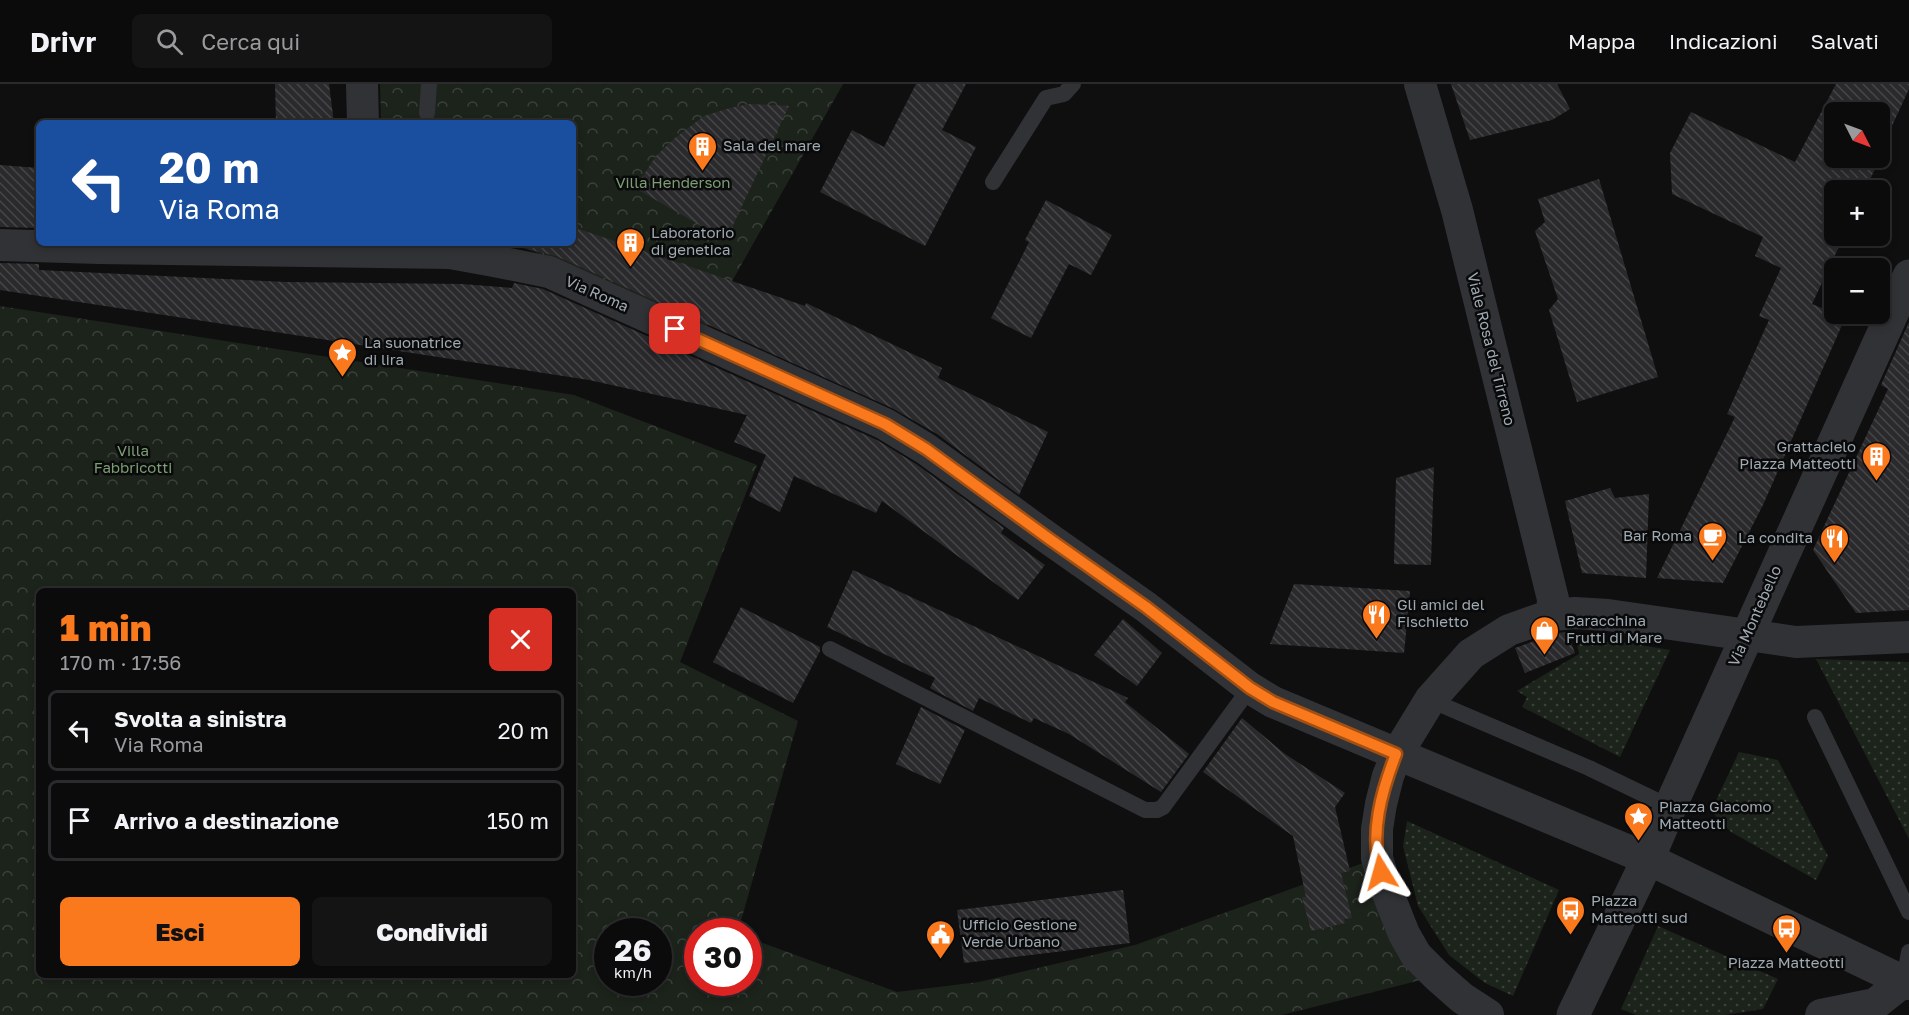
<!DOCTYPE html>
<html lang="it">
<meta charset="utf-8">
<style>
body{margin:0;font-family:"Golos Text",sans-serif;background:#141415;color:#f1f3f6;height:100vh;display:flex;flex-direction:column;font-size:22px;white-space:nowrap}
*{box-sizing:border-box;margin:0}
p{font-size:20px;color:#9a9b9d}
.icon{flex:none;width:33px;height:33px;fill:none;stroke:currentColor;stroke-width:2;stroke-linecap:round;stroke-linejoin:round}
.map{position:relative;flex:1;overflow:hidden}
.sheet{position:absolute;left:36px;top:504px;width:540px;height:390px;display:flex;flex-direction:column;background:#0b0b0c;border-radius:9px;box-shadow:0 3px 9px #0003,0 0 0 2px #2b2b2d}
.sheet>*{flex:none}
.hud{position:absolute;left:36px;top:36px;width:540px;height:126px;border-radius:9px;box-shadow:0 3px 9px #0003,0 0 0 2px #2b2b2d;background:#1a4fa0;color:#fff;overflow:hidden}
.needle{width:39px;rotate:132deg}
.fabs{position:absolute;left:1824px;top:18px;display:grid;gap:12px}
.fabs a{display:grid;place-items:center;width:66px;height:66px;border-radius:9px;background:#0b0b0c;box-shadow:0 3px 9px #0003,0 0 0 2px #2b2b2d;font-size:30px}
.speed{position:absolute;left:594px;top:834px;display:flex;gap:12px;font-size:30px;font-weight:700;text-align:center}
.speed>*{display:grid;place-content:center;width:78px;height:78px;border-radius:50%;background:#0b0b0c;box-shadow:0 3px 9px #0003,0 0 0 2px #2b2b2d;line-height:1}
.speed small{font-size:15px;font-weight:400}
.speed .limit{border:9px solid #d22;background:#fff;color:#111}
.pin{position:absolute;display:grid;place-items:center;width:51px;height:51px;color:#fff;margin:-26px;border-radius:12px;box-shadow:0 3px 9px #0006}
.me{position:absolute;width:66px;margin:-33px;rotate:352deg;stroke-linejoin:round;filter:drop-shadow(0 0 4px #0008)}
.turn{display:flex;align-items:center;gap:21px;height:126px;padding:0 24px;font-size:27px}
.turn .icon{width:78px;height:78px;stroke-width:2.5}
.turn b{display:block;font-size:42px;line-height:51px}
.round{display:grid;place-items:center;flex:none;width:63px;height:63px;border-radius:9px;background:#141415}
.summary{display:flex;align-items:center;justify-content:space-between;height:102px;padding:0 24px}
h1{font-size:36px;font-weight:800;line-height:45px;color:#fa791d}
.cta{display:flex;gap:12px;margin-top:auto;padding:12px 24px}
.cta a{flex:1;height:69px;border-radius:9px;background:#fa791d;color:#111;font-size:24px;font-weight:800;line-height:69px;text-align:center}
.cta a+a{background:#141415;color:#f1f3f6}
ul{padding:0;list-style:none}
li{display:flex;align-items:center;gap:18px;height:81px;margin:0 12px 9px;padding:0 12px;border:3px solid #2b2b2d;border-radius:9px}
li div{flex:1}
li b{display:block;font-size:22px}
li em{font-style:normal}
header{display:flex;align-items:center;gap:36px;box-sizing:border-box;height:84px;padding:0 30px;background:#0b0b0c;border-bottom:2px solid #2b2b2d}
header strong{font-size:28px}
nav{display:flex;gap:33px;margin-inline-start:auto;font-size:21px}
.search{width:420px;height:54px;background:#141415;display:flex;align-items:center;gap:15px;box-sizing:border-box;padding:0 21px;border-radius:9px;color:#9a9b9d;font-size:22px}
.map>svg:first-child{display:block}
.forest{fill:url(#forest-crowns);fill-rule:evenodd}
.garden{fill:url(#garden-dots)}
.building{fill:url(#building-back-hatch)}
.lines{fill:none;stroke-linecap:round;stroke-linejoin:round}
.service{stroke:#303235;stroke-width:16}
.minor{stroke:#303235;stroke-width:32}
.tertiary{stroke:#303235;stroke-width:33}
.route-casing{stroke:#a24f13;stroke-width:15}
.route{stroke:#fa791d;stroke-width:10}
.labels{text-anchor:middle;stroke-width:5;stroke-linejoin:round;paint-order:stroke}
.poi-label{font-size:15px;fill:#9faab2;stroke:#0a0a0b;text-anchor:start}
.park-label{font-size:15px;fill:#7c9e75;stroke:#0a0a0b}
.street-label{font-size:15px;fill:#9faab2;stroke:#0a0a0b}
</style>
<header>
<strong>Drivr</strong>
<div class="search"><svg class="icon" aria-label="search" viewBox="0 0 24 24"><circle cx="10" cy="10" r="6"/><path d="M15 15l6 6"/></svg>Cerca qui</div>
<nav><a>Mappa</a><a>Indicazioni</a><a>Salvati</a></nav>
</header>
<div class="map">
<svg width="1909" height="931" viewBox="0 0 1909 931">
<defs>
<pattern id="forest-crowns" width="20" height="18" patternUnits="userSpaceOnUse" patternTransform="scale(1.5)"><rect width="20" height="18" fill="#1c231b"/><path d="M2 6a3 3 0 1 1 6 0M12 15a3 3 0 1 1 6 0" fill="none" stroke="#3a403a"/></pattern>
<pattern id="garden-dots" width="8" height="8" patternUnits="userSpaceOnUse" patternTransform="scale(1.5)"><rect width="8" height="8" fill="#1c231b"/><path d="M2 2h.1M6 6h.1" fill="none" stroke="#3a403a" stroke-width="1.8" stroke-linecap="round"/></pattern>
<pattern id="building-back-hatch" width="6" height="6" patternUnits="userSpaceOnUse" patternTransform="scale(1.5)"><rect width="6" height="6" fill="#2a2a2d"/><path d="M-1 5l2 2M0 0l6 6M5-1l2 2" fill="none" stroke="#464649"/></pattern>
</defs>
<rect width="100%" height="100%" fill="#0f0f10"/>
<path class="forest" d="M380 0H843L704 247C639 214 576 177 504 159H573V39H381Z
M0 222 574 311 757 381 680 578 798 637 738 847 698 848V898H748L749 854 897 908 979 898 1135 861 1377 774 1437 892 1282 931H0ZM39 507H573V891H39ZM608 848H658V898H608Z"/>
<path class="garden" d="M1576 556 1629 559 1670 566 1620 673 1522 623 1527 613 1517 607 1579 570Z
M1816 575 1909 578V755Z
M1739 668 1778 676 1828 772 1816 796 1731 748 1711 727Z
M1407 737 1559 806 1513 912 1485 899 1449 871 1418 822 1403 762Z
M1658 842 1778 895 1763 925 1725 931H1636L1621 925Z"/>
<path class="building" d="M275 0H329L334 39H276Z
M916 0H966L942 46 976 63 925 162 820 108 852 46 884 63Z
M1451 0H1557L1570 25 1552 36 1470 56Z
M1836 0H1909V5L1880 68V28H1834V74H1877L1872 84 1875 85 1865 106H1834V152H1844L1812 220 1831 228 1828 236 1842 241 1763 421 1723 499 1657 494 1735 333 1727 330 1769 236 1759 232 1781 184 1755 172 1763 153 1672 110 1670 69 1691 28 1795 78Z
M750 20 789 22 726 156 635 104 656 72 675 54 704 32 730 24Z
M0 81 39 84V144L0 143Z
M1599 95 1658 293 1577 318 1549 226 1558 215 1535 147 1545 138 1538 115Z
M1046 116 1112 151 1091 191 1069 180 1031 254 991 234 1029 158 1025 156Z
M573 143 805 222 806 219 942 284 938 294 1048 348 1019 411 937 350 892 324 556 172 527 165 530 159H573Z
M0 179 39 180V186L286 198 462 200 512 204 514 199 543 205 877 356 916 380 1004 444 1001 449 1045 481 1018 516 882 417 876 429 794 392 780 428 749 412 766 371 734 358 747 331 589 296 0 206Z
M1909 238V526L1856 529 1813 466 1888 305 1881 301Z
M1434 383 1431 481 1394 480 1396 394Z
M1610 404 1615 414 1649 410 1646 494 1582 489 1565 417Z
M853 486 1128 614 1125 618 1189 670 1161 708 1069 650 1034 634 1031 639 979 614 973 627 930 604 935 594 827 543Z
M1294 500 1410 507 1404 569 1270 560Z
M741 523 820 563V567L793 619 713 578Z
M1123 535 1162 569 1137 602 1094 571Z
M1567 548 1575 569 1525 589 1515 564 1556 549Z
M921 623 965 646 940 700 896 680Z
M1242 634 1285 670 1345 709 1335 723 1350 787 1341 789 1352 834 1344 835 1345 839 1311 847 1302 813H1306L1293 752 1203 688Z
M1123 806 1130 859 964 879 957 826Z"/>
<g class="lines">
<path class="service" d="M427 29 429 0
M993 98 1046 14 1064 10 1073 0
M830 565 1145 726H1157L1163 723 1250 604
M1430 616 1589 684 1670 723
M1815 633 1909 828
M1904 897 1909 868"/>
<path class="minor" d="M362 0 363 39
M1420 0 1457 126 1553 515 1552 531
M0 161 99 164 450 169 494 177 549 188 885 340 926 365 1048 454 1146 523 1250 604 1273 618 1648 775 1909 900
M1488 931 1462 914 1437 892 1416 871 1404 850 1385 802 1377 774V745L1381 720 1388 692 1397 670 1430 616 1471 570 1509 546 1552 531 1575 529 1608 531 1796 558 1909 553
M1821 931 1875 920 1904 897"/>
<path class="tertiary" d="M1573 931 1648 775 1675 712 1909 192"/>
</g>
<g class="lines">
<defs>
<path id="route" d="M675 245 885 340 926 365 1048 454 1146 523 1250 604 1273 618 1396 670C1382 706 1369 750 1381 788"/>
</defs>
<use href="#route" class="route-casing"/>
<use href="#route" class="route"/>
</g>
<defs>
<symbol id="building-pin" viewBox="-11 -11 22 30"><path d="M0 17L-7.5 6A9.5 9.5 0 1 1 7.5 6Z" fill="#fa791d" stroke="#0a0a0b"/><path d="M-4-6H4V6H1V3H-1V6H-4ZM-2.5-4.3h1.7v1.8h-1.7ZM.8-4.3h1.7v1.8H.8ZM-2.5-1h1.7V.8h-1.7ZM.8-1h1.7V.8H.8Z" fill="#fff"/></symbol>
<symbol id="sight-pin" viewBox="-11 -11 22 30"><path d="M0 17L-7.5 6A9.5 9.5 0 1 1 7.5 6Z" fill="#fa791d" stroke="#0a0a0b"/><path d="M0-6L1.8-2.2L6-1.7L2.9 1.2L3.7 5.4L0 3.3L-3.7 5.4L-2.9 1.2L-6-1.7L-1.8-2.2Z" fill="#fff"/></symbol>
<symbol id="cafe-pin" viewBox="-11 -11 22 30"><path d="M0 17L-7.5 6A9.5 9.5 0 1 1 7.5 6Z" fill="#fa791d" stroke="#0a0a0b"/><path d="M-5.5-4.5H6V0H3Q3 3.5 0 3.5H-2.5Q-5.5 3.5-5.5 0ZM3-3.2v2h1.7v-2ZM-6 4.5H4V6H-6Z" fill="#fff"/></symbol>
<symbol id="restaurant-pin" viewBox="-11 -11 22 30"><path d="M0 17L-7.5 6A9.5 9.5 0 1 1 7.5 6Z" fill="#fa791d" stroke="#0a0a0b"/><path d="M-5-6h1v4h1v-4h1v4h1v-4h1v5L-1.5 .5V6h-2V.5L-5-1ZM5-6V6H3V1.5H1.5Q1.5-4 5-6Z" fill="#fff"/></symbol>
<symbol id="shop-pin" viewBox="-11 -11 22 30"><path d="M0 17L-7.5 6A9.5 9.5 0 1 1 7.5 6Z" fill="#fa791d" stroke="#0a0a0b"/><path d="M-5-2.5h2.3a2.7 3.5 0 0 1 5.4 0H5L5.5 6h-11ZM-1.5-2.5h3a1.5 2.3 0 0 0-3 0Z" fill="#fff"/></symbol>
<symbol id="bus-pin" viewBox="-11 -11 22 30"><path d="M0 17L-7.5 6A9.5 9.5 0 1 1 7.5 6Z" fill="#fa791d" stroke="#0a0a0b"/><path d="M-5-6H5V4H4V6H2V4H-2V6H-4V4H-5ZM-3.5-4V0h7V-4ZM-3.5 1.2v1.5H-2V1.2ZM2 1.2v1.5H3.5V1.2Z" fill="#fff"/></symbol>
<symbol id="civic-pin" viewBox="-11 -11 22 30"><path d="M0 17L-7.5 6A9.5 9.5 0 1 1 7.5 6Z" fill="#fa791d" stroke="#0a0a0b"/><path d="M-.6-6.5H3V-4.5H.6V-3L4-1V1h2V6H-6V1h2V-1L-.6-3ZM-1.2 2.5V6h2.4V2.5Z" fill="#fff"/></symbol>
</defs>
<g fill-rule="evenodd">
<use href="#building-pin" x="686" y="46" width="33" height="45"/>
<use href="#building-pin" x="614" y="142" width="33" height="45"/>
<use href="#sight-pin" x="326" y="252" width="33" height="45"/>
<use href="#building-pin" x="1860" y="356" width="33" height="45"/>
<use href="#cafe-pin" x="1696" y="436" width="33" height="45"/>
<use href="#restaurant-pin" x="1818" y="438" width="33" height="45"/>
<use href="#restaurant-pin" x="1360" y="514" width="33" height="45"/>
<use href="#shop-pin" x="1528" y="530" width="33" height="45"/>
<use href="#sight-pin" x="1622" y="716" width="33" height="45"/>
<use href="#bus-pin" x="1554" y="810" width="33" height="45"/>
<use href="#bus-pin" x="1770" y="828" width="33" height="45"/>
<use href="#civic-pin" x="924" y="834" width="33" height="45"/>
</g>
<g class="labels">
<g class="poi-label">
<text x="723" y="67">Sala del mare</text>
<text x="651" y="154">Laboratorio<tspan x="651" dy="17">di genetica</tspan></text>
<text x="364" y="264">La suonatrice<tspan x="364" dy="17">di lira</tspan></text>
<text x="1856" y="368" text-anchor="end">Grattacielo<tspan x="1856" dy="17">Piazza Matteotti</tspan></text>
<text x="1692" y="457" text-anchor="end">Bar Roma</text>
<text x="1813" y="459" text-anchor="end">La condita</text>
<text x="1397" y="526">Gli amici del<tspan x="1397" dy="17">Fischietto</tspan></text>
<text x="1566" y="542">Baracchina<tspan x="1566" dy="17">Frutti di Mare</tspan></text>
<text x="1659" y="728">Piazza Giacomo<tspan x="1659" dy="17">Matteotti</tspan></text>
<text x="1591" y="822">Piazza<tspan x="1591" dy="17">Matteotti sud</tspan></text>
<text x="962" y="846">Ufficio Gestione<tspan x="962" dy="17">Verde Urbano</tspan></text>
<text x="1786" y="884" text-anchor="middle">Piazza Matteotti</text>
</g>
<g class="park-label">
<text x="673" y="104">Villa Henderson</text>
<text x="133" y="372">Villa<tspan x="133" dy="17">Fabbricotti</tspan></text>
</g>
<g class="street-label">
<text transform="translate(597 210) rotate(24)" y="5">Via Roma</text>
<text transform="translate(1491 265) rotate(76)" y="5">Viale Rosa del Tirreno</text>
<text transform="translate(1755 532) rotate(-66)" y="5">Via Montebello</text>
</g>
</g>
</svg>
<div class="fabs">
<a><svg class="needle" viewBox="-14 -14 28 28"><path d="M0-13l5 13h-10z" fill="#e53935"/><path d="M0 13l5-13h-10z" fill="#9a9b9d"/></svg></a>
<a>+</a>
<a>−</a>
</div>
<div class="speed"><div>26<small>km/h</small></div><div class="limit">30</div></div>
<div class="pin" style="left:675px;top:245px;background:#d93025"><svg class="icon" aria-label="arrive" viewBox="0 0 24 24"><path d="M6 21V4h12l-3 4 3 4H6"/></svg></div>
<svg class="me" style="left:1381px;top:788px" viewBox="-20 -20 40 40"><path d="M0-17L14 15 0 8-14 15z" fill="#fa791d" stroke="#fff" stroke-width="4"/></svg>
<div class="hud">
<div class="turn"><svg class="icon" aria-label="left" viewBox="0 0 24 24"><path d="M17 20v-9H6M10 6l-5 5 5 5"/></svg><div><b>20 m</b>Via Roma</div></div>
</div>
<section class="sheet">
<div class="summary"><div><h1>1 min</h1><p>170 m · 17:56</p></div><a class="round" style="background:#d93025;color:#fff"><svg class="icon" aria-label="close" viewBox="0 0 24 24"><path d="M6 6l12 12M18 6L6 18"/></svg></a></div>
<ul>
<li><svg class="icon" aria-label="left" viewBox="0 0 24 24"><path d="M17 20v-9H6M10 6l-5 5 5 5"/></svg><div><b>Svolta a sinistra</b><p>Via Roma</p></div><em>20 m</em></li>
<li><svg class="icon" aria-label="arrive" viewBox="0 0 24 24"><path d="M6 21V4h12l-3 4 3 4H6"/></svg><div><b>Arrivo a destinazione</b></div><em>150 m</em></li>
</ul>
<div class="cta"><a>Esci</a><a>Condividi</a></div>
</section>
</div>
